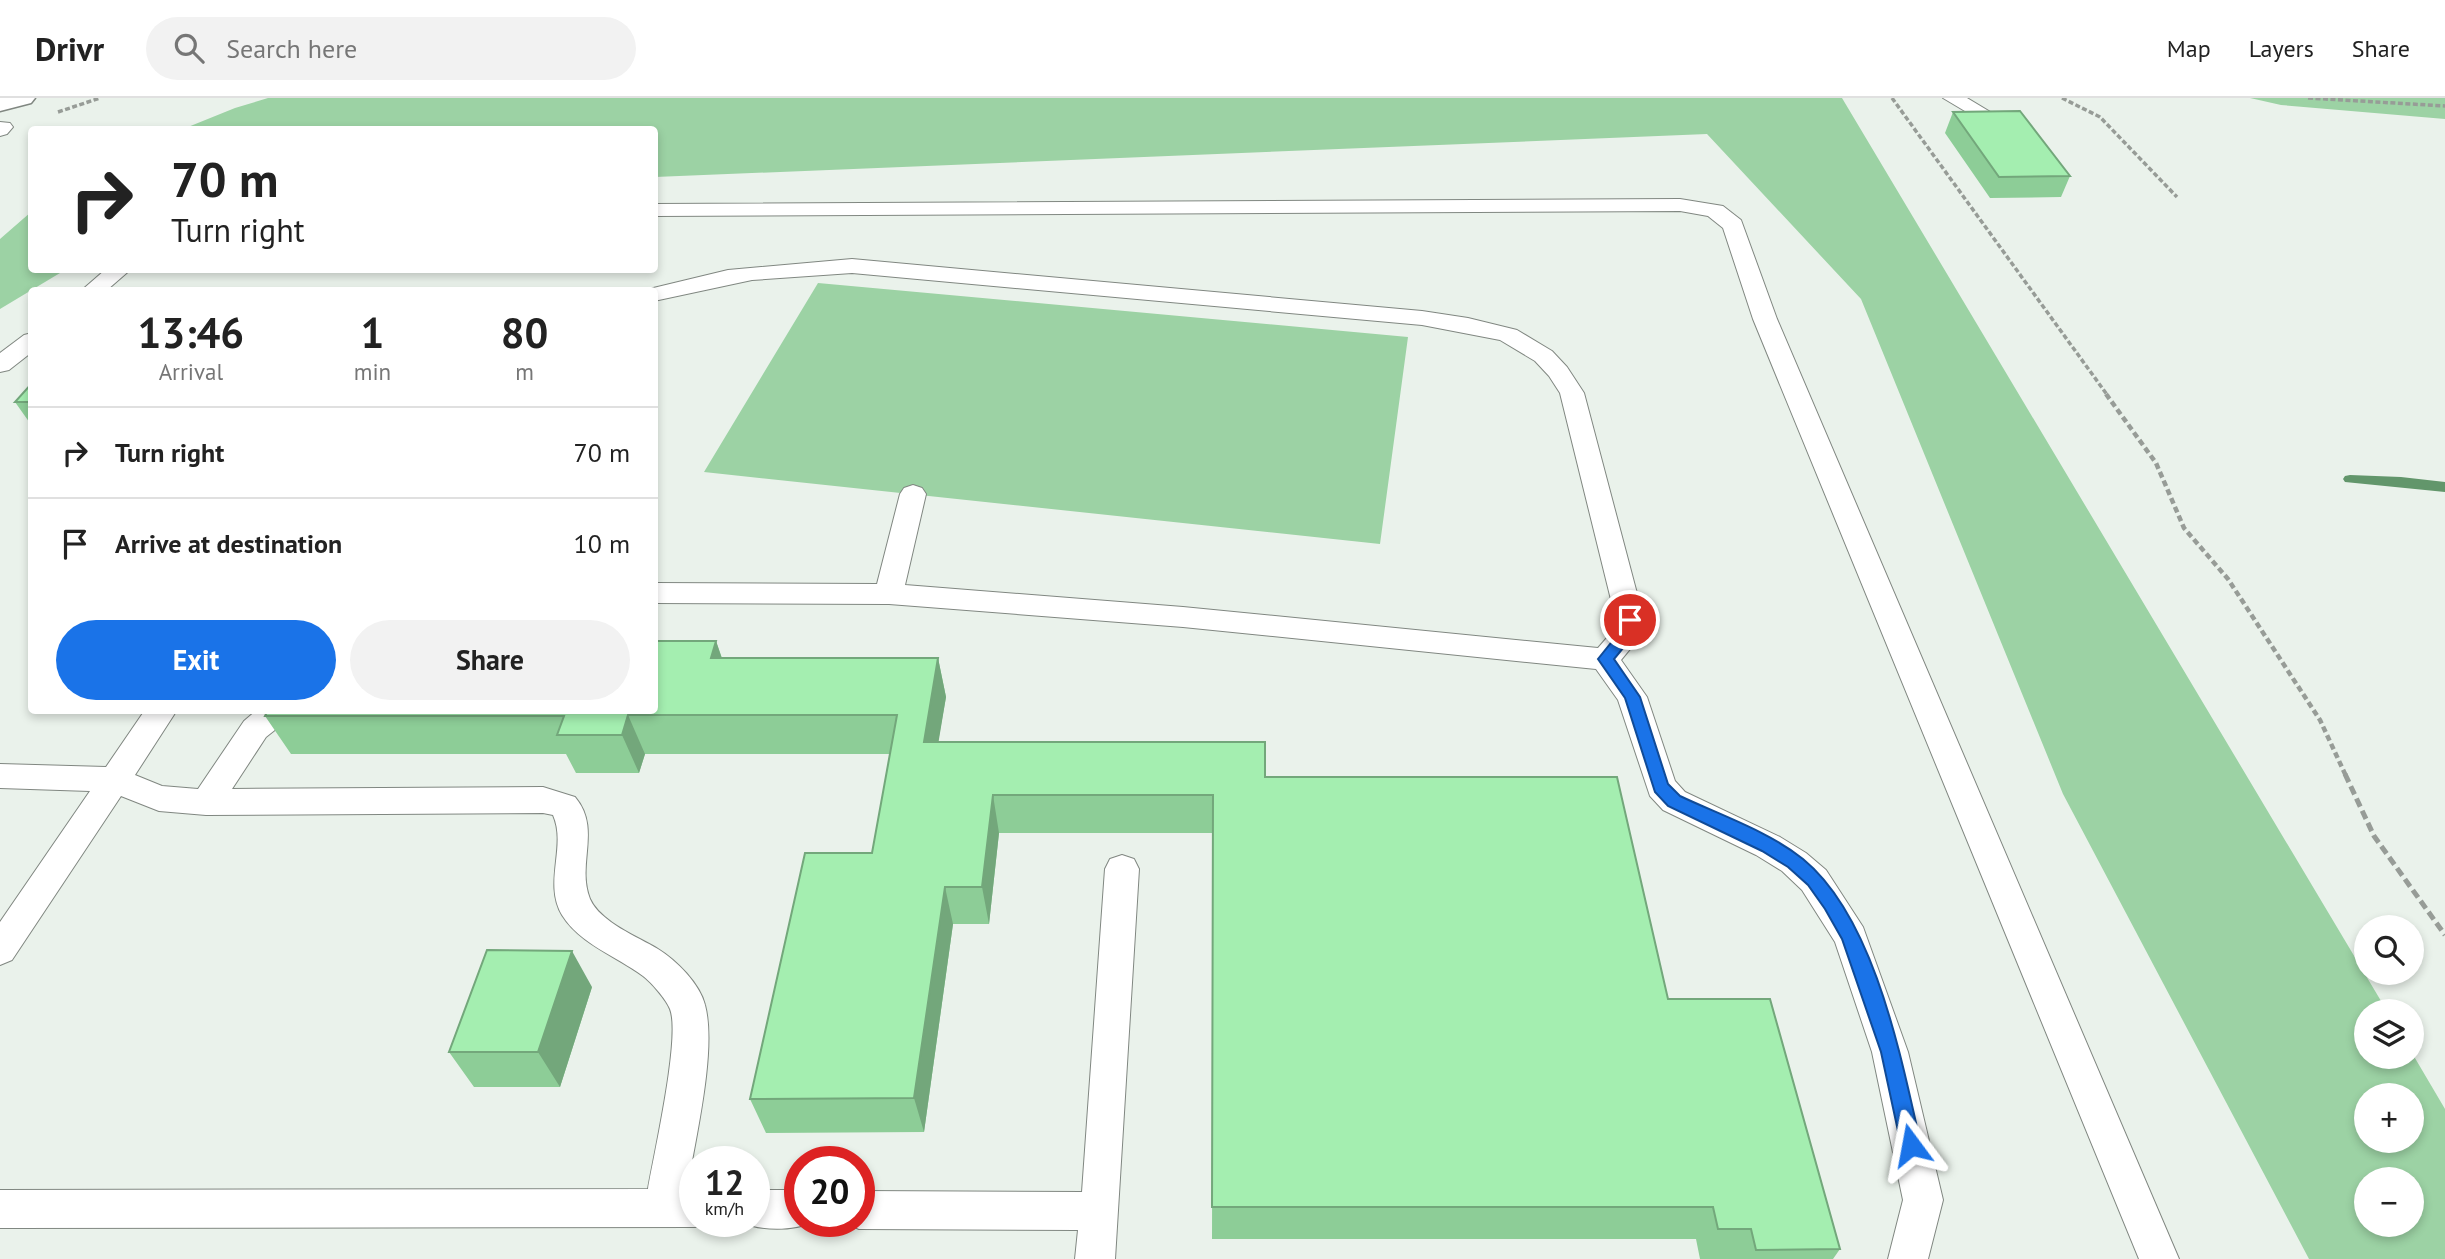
<!DOCTYPE html>
<meta charset="utf-8">
<style>
body{margin:0;font-family:"PT Sans",sans-serif;background:#f2f2f2;color:#222;height:100vh;display:flex;flex-direction:column;font-size:26px;white-space:nowrap}
*{box-sizing:border-box;margin:0}
p{font-size:23px;color:#767676}
.icon{flex:none;width:38px;height:38px;fill:none;stroke:currentColor;stroke-width:2;stroke-linecap:round;stroke-linejoin:round}
.map{position:relative;flex:1;overflow:hidden}
.details{position:absolute;left:28px;top:189px;width:630px;height:427px;display:flex;flex-direction:column;background:#fff;border-radius:7px;box-shadow:0 4px 10px #0003}
.details>*{flex:none}
.banner{position:absolute;left:28px;top:28px;width:630px;height:147px;border-radius:7px;box-shadow:0 4px 10px #0003;background:#fff;color:#222;overflow:hidden}
.fabs{position:absolute;left:2354px;top:817px;display:grid;gap:14px}
.fabs a{display:grid;place-items:center;width:70px;height:70px;border-radius:50%;background:#fff;box-shadow:0 4px 10px #0003;font-size:35px}
.speed{position:absolute;left:679px;top:1048px;display:flex;gap:14px;font-size:35px;font-weight:700;text-align:center}
.speed>*{display:grid;place-content:center;width:91px;height:91px;border-radius:50%;background:#fff;box-shadow:0 4px 10px #0003;line-height:1}
.speed small{font-size:18px;font-weight:400}
.speed .limit{border:10px solid #d22;background:#fff;color:#111}
.pin{position:absolute;display:grid;place-items:center;width:60px;height:60px;color:#fff;margin:-30px;border:4px solid #fff;border-radius:50%;box-shadow:0 2px 7px #0007}
.me{position:absolute;width:77px;margin:-38px;rotate:347deg;stroke-linejoin:round;filter:drop-shadow(0 0 5px #0008)}
.turn{display:flex;align-items:center;gap:24px;height:147px;padding:0 28px;font-size:32px}
.turn .icon{width:91px;height:91px;stroke-width:2.5}
.turn b{display:block;font-size:49px;line-height:60px}
.eta{display:flex;justify-content:space-evenly;align-items:center;height:119px;text-align:center}
.eta b{font-size:42px;font-weight:700;line-height:49px}
.button{display:flex;gap:14px;margin-top:auto;padding:14px 28px}
.button a{flex:1;height:80px;border-radius:42px;background:#1a73e8;color:#fff;font-size:28px;font-weight:700;line-height:80px;text-align:center}
.button a+a{background:#f2f2f2;color:#222}
ul{padding:0;list-style:none}
li{display:flex;align-items:center;gap:21px;height:91px;padding:0 28px;border-top:2px solid #e0e0e0}
li div{flex:1}
li b{display:block;font-size:26px}
li em{font-style:normal}
header{display:flex;align-items:center;gap:42px;box-sizing:border-box;height:98px;padding:0 35px;background:#fff;border-bottom:2px solid #e0e0e0}
header strong{font-size:33px}
nav{display:flex;gap:38px;margin-inline-start:auto;font-size:24px}
.search{width:490px;height:63px;background:#f2f2f2;display:flex;align-items:center;gap:18px;box-sizing:border-box;padding:0 24px;border-radius:38px;color:#767676;font-size:26px}
.map>svg:first-child{display:block}
.green{fill:#9cd2a4;fill-rule:evenodd}
.lines{fill:none;stroke-linecap:round;stroke-linejoin:round}
.stream{fill:#62966b;fill-rule:evenodd}
.lane-casing{stroke:#808781;stroke-width:2}
.street-casing{stroke:#808781;stroke-width:3}
.path-far2{stroke:#979c97;stroke-width:3.5;stroke-dasharray:5 2.5;stroke-linecap:butt}
.path-far1{stroke:#979c97;stroke-width:4.5;stroke-dasharray:6 3.5;stroke-linecap:butt}
.path{stroke:#979c97;stroke-width:5;stroke-dasharray:9 4.5;stroke-linecap:butt}
.lane{fill:#fff;fill-rule:evenodd}
.street{fill:#fff;fill-rule:evenodd}
.wall{fill:#8dcd97}
.shaded-wall{fill:#73a77b}
.building{fill:#a4eeb0;stroke:#73a77b;stroke-width:2}
.route{fill:#1a73e8;stroke:#114b97;stroke-width:2}
</style>
<header>
<strong>Drivr</strong>
<div class="search"><svg class="icon" aria-label="search" viewBox="0 0 24 24"><circle cx="10" cy="10" r="6"/><path d="M15 15l6 6"/></svg>Search here</div>
<nav><a>Map</a><a>Layers</a><a>Share</a></nav>
</header>
<div class="map">
<svg width="2445" height="1161" viewBox="0 0 2445 1161">
<rect width="100%" height="100%" fill="#eaf2eb"/>
<path class="green" d="M268 0H1842L2387 913 2366 914V959H2412V955L2445 1011V1161H2309L2063 696 1861 201 1707 36 655 79 654 32 183 31 235 10ZM2366 998H2412V1043H2366ZM2366 1082H2412V1127H2366Z
M2250 0H2445V21L2281 7Z
M31 114 32 172H65L0 211V141Z
M818 185 1408 239 1380 446 704 374Z"/>
<g class="lines">
<path class="stream" d="M2350 377 2401 379 2445 384V394L2345 384 2343 381 2345 378Z"/>
<defs>
<path id="lane" d="M1943 0H1967L2007 24 2004 28H1990Z
M0 24 10 25 13 29 7 36 0 38Z
M1680 101 1723 108 1741 122 1777 221 2179 1161H2139L1753 221 1723 130 1708 118 1680 113 654 118V106Z
M852 161 1422 213 1468 220 1517 232 1552 253 1567 269 1584 295 1644 522 1635 545 1621 562 1647 599 1675 683 1685 694 1780 739 1806 755 1826 772 1863 829 1908 954 1943 1102 1928 1161H1888L1903 1102 1872 954 1835 844 1802 792 1782 773 1756 757 1663 712 1650 698 1618 602 1596 571 1183 529 889 506 654 505V485L877 486 900 396 904 390 913 387 922 390 926 396 905 487 1183 509 1598 550 1612 534 1616 522 1560 295 1549 278 1535 263 1500 242 1422 227 852 175 752 182 654 203V192H645L728 172Z
M105 172H130L107 192H82Z
M32 235V254L9 272 0 274V255L24 237Z
M145 612H177L135 677 162 688 198 691 244 623 257 612H294L290 620 266 639 232 691 543 689 575 699C602 731 576 766 590 801 600 824 638 839 658 851 676 862 700 886 705 907 717 952 695 1042 687 1091H695V1124H709L695 1129 0 1130V1092L648 1091C654 1056 681 938 670 911 666 901 651 884 643 878 616 858 580 846 562 817 543 785 567 748 553 717L543 715 206 717 159 713 121 698 12 862 0 867V824L90 693 0 690V666L106 669Z
M1122 757 1134 761 1139 771 1115 1161H1075L1078 1132 859 1131 845 1125 859 1124V1093L1082 1094 1105 771 1110 761Z
M754 1092H800V1124H814C792 1133 762 1133 740 1124H754Z"/>
<path id="street" d="M0 0H35L31 5 0 13Z"/>
</defs>
<use href="#lane" class="lane-casing"/>
<use href="#street" class="street-casing"/>
<path class="path-far2" d="M1892 0 2108 298
M2062 0 2100 19 2177 99
M2308 0 2445 8
M58 14 100 0"/>
<path class="path-far1" d="M2106 296 2156 365 2184 430 2228 481 2320 622 2346 678"/>
<path class="path" d="M2345 676 2374 738 2445 837"/>
<use href="#lane" class="lane"/>
<use href="#street" class="street"/>
</g>
<path class="wall" d="M1953 14 2070 78 2061 99 1990 100 1945 35Z
M32 285V328L15 304Z
M716 543 722 560H938L946 599 938 644 1265 679 1668 901 1840 1151 1833 1161H1700L1696 1141H1212L1213 735H999L989 826H953L924 1034 766 1035 750 1001 872 755 890 656H645L639 675H576L566 656H291L265 618Z
M592 889 560 989H474L449 954Z"/>
<path class="shaded-wall" d="M716 543 729 582 711 560Z
M938 560 946 599 932 683 924 644Z
M628 617 645 656 639 675 622 637Z
M993 697 999 735 989 826 982 789Z
M945 789 953 826 924 1034 914 1000Z
M572 853 592 889 560 989 538 954Z"/>
<path class="building" d="M2020 13 2070 78 1999 79 1953 14Z
M32 285V304H15Z
M654 543H716L711 560H938L924 644H1265V679H1617L1668 901H1770L1840 1151 1756 1152 1751 1131H1718L1713 1109H1212L1213 697H993L982 789H945L914 1000 750 1001 805 755H872L897 617H628L622 637H557L564 618H265L268 612H654Z
M487 852 572 853 538 954H449Z"/>
<path class="route" d="M1630 516 1637 522 1633 538 1614 561 1640 599 1668 686 1680 698C1720 717 1768 733 1803 761 1875 820 1901 960 1921 1047L1918 1054 1911 1056 1904 1054 1901 1047 1881 954 1842 841 1825 811 1808 787 1788 769 1762 753 1668 708 1655 694 1625 600 1598 561 1618 536 1624 518Z"/>
</svg>
<div class="fabs">
<a><svg class="icon" aria-label="search" viewBox="0 0 24 24"><circle cx="10" cy="10" r="6"/><path d="M15 15l6 6"/></svg></a>
<a><svg class="icon" aria-label="layers" viewBox="0 0 24 24"><path d="M12 4l9 5-9 5-9-5zM3 14l9 5 9-5"/></svg></a>
<a>+</a>
<a>−</a>
</div>
<div class="speed"><div>12<small>km/h</small></div><div class="limit">20</div></div>
<div class="pin" style="left:1630px;top:522px;background:#d93025"><svg class="icon" aria-label="arrive" viewBox="0 0 24 24"><path d="M6 21V4h12l-3 4 3 4H6"/></svg></div>
<svg class="me" style="left:1911px;top:1047px" viewBox="-20 -20 40 40"><path d="M0-17L14 15 0 8-14 15z" fill="#1a73e8" stroke="#fff" stroke-width="4"/></svg>
<div class="banner">
<div class="turn"><svg class="icon" aria-label="right" viewBox="0 0 24 24"><path d="M7 20v-9h11M14 6l5 5-5 5"/></svg><div><b>70 m</b>Turn right</div></div>
</div>
<section class="details">
<div class="eta">
<div><b>13:46</b><p>Arrival</p></div>
<div><b>1</b><p>min</p></div>
<div><b>80</b><p>m</p></div>
</div>
<ul>
<li><svg class="icon" aria-label="right" viewBox="0 0 24 24"><path d="M7 20v-9h11M14 6l5 5-5 5"/></svg><div><b>Turn right</b></div><em>70 m</em></li>
<li><svg class="icon" aria-label="arrive" viewBox="0 0 24 24"><path d="M6 21V4h12l-3 4 3 4H6"/></svg><div><b>Arrive at destination</b></div><em>10 m</em></li>
</ul>
<div class="button"><a>Exit</a><a>Share</a></div>
</section>
</div>
